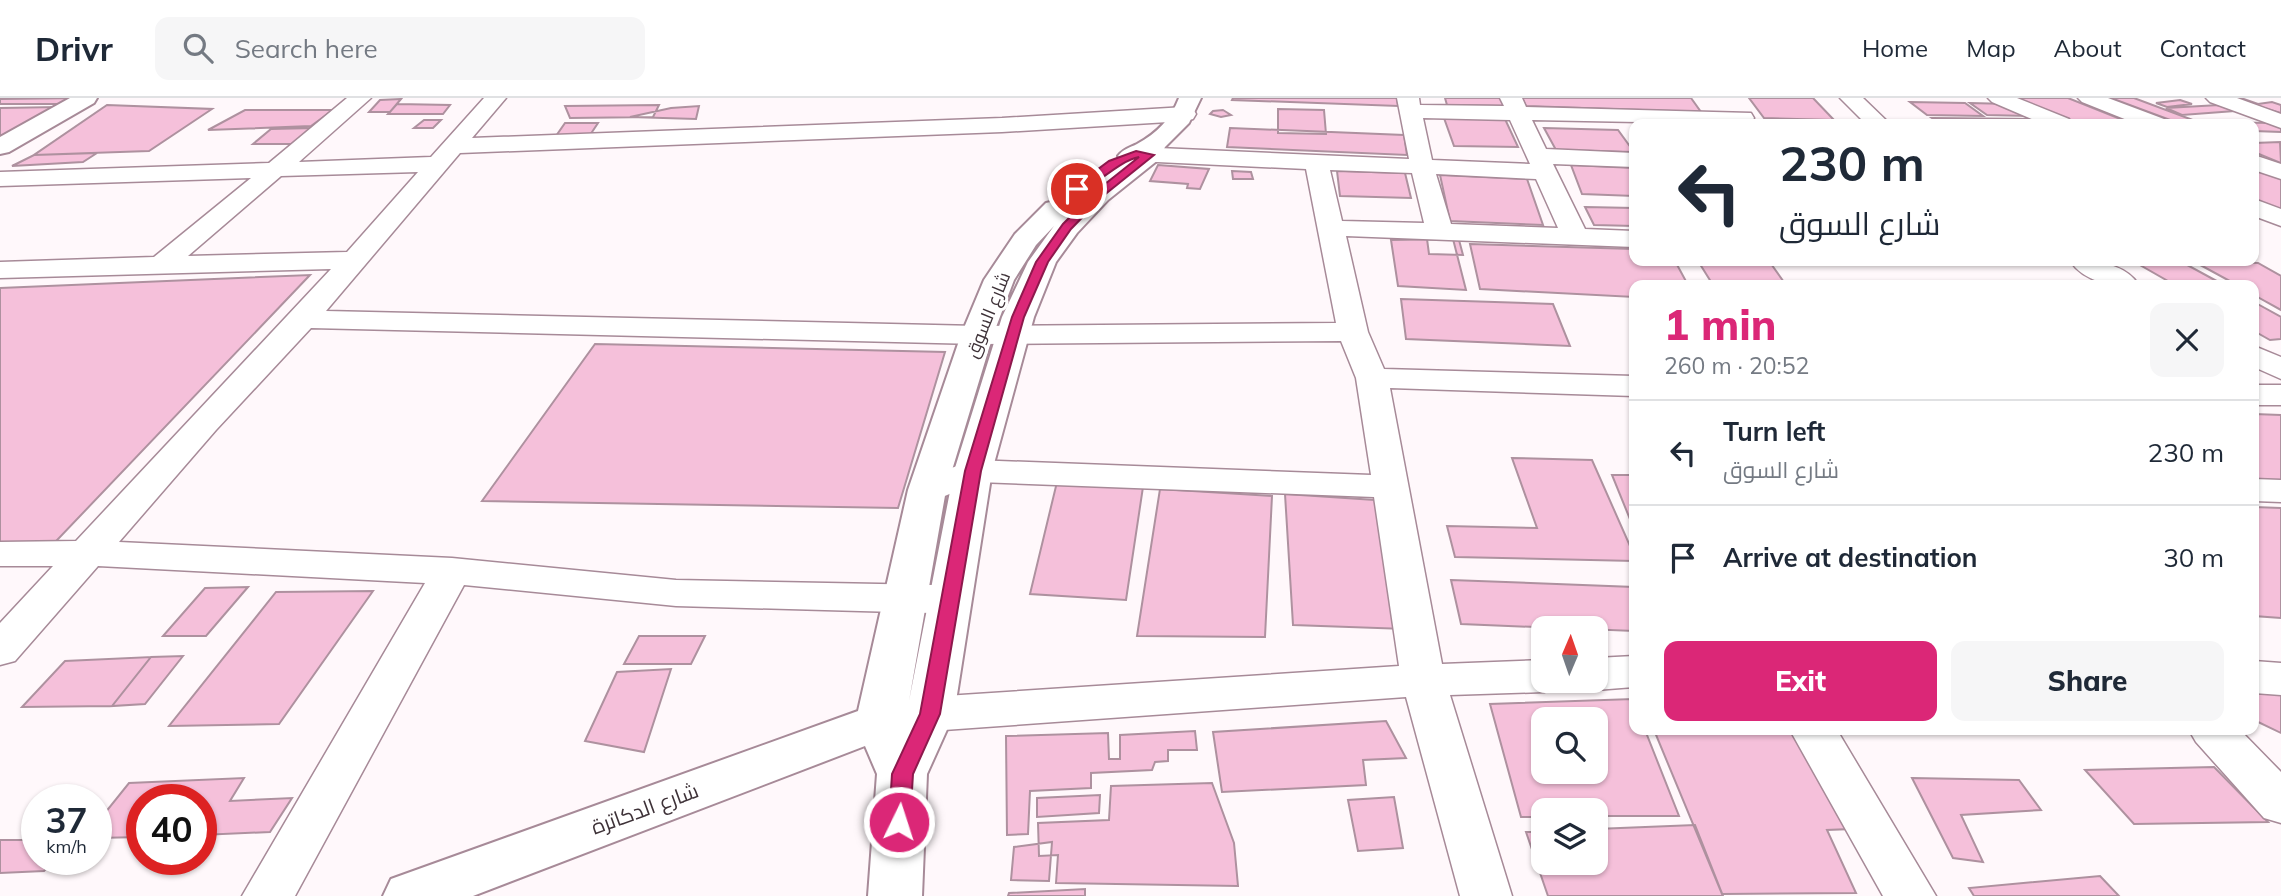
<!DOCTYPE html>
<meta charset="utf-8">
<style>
body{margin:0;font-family:Mulish,Cairo,sans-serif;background:#f6f6f7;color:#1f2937;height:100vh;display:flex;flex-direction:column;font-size:26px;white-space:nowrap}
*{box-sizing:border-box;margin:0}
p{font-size:23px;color:#747a83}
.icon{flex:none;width:38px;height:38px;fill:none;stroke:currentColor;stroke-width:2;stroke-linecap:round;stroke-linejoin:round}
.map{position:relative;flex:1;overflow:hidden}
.details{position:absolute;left:1629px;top:182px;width:630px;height:455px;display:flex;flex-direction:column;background:#fff;border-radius:14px;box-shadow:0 2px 5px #0004}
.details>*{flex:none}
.banner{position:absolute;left:1629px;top:21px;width:630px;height:147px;border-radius:14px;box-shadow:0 2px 5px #0004;background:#fff;color:#1f2937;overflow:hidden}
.needle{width:46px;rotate:2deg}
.fabs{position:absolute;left:1531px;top:518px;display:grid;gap:14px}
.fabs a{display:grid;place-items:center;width:77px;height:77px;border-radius:14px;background:#fff;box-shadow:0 2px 5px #0004;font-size:35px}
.speed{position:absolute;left:21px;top:686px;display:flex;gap:14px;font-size:35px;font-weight:700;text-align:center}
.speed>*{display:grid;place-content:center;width:91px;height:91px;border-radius:50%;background:#fff;box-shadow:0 2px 5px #0004;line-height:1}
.speed small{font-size:18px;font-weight:400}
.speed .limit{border:10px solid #d22;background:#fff;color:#111}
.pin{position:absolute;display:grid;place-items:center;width:60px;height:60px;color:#fff;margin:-30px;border:4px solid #fff;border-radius:50%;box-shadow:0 2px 7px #0007}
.me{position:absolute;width:77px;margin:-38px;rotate:4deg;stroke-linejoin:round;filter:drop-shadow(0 0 5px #0008)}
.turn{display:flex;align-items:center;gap:24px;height:147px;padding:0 35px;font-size:32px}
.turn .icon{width:91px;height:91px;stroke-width:2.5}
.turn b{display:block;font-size:49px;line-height:60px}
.round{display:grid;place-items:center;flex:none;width:74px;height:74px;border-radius:14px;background:#f6f6f7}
.summary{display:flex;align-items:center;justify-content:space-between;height:119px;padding:0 35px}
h1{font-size:42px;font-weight:800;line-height:52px;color:#db2777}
.action{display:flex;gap:14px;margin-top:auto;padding:14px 35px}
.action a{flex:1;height:80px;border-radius:14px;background:#db2777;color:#fff;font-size:28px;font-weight:800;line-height:80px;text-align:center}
.action a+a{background:#f6f6f7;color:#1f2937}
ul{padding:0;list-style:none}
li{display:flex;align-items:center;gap:21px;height:105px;padding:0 35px;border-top:2px solid #e0e1e3}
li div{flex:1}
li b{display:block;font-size:26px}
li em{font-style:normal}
header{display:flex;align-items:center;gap:42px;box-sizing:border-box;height:98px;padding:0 35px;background:#fff;border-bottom:2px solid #e0e1e3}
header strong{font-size:33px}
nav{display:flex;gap:38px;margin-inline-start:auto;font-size:24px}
.search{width:490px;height:63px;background:#f6f6f7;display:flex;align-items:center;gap:18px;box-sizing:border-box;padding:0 24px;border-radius:14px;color:#747a83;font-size:26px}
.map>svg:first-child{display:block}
.building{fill:#f5c0da;stroke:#ae919f;stroke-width:2;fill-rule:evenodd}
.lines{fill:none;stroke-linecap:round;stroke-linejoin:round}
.street-casing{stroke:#a78a98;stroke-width:3}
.secondary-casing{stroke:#a78a98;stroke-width:4}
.street{fill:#fff;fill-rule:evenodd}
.secondary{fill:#fff;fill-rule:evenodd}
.route{fill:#db2777;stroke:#8e194d;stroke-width:2}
.labels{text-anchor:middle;stroke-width:6;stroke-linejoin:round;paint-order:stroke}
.street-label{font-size:18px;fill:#3e3238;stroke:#fff}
.near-street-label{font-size:21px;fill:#3e3238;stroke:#fff}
</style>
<header>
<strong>Drivr</strong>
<div class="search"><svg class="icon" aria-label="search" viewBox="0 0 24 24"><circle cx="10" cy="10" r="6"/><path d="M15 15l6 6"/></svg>Search here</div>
<nav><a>Home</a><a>Map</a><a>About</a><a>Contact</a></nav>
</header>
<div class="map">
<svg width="2281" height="798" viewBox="0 0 2281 798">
<rect width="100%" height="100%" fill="#fff8fb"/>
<path class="building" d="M79 0 68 6H0V1Z
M1233 0H1397L1398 8 1232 2Z
M1445 0H1503L1507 8 1447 7Z
M1522 0H1691L1701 14 1526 8Z
M1749 0H1813L1834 22 1764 20Z
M2016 0H2068L2133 26H2079Z
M2111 0H2134L2198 24 2275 25 2281 29V34L2254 33V26H2181Z
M2241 0 2258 6 2272 4 2281 7V15L2233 1Z
M401 1 390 14H369L380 2Z
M2180 2 2192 6 2167 9 2156 5Z
M1910 4 1965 5 1983 18 1927 17Z
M1970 5 2009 6 2027 18 1987 17Z
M397 6 450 7 443 16H388Z
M107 7 212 11 149 53 34 57Z
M659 7 653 19 570 20 565 8Z
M2219 7 2235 13 2182 17 2166 10Z
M699 8 696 21 630 19 671 10Z
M56 9 6 38H0V10Z
M1278 11 1324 12 1326 36 1278 35Z
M245 12H333L311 28 208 32Z
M1223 12 1231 17 1221 19 1210 16 1213 13Z
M1444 20 1505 21 1518 49 1454 48Z
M1932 20 2046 21 2054 26H1941Z
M424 22H441L433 30H414Z
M565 25H598L590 37 556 38Z
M314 30 296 46H253L271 31Z
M1230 30 1404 37 1407 57 1227 49Z
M1544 30 1618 32 1634 54 1556 52Z
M2280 44 2281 65 2254 54V45Z
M97 55 83 64 12 68 34 57Z
M1158 67 1209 71 1200 91 1187 90 1188 86 1150 83Z
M1571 67 1634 70V98L1582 96Z
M2254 69 2281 79V113L2254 102Z
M1232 73 1251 74 1253 81H1233Z
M1337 73 1405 75 1411 100 1340 98Z
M1440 77 1527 81 1543 127 1450 123Z
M1585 109 1634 110V128L1594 127Z
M1427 141 1459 142 1463 157 1429 156Z
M1453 141 1466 192 1398 188 1391 142Z
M1470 146 1634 151V163H1675L1688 187H1634V199L1480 191Z
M1698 163H1769L1786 187H1713Z
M2133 163H2180L2224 187H2175Z
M2193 163 2258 165 2281 178V212L2254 197V187H2237Z
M310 177 39 461 0 459V190Z
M1401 201 1553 206 1570 248 1406 241Z
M2254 204 2281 219V241L2270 242 2254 233Z
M595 246 945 254 898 410 482 403Z
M2254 316 2281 317V389L2254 388Z
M1512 360 1592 362 1634 457V463L1455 459 1447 428 1537 430Z
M1612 377H1634V431Z
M1057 384 1143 389 1126 502 1030 496Z
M1160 391 1272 398 1265 539 1137 538Z
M1285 396 1375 402 1405 531 1293 527Z
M2254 409 2281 410V520L2254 518Z
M1451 482 1634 489V533L1461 526Z
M248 489 206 538H163L205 490Z
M373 493 279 626 169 628 276 494Z
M639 538H705L691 566H624Z
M183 558 145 606 112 608 151 559Z
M151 559 112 608 22 609 65 563Z
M671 571 644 654 585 643 617 574Z
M2254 594 2281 595V635L2254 622Z
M1633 601 1634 632H1645L1679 718H1596V712H1544V719H1521L1490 606ZM1544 621H1596V674H1544Z
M1386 623 1406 660 1363 662 1366 687 1222 694 1213 634Z
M1654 632H1801L1851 731 1827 732 1856 795 1722 796Z
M1195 633 1197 652H1168V663L1155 664 1152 672 1091 675V690L1030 693 1028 736 1007 737 1006 638 1108 635 1109 661H1120V637Z
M2214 669 2268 724 2134 726 2085 672Z
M244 680 230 703 292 700 270 734 201 737V702H142V739L96 740V726L129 685Z
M1912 680 2019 682 2041 712 1961 717 1983 764 1953 760Z
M1212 685 1234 745 1238 788 1056 785 1058 757 1039 758 1038 725 1109 722 1111 688Z
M1100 697 1099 715 1037 719V700Z
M1394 699 1403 750 1358 753 1348 702Z
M1695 727 1723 798H1548L1526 734H1544V765H1596V731Z
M0 742H37V761H55L44 773 0 775Z
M1052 744 1049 783 1011 782 1014 749Z
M2100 778 2119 798H1974L1969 790Z
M1085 791V798H1008L1009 795Z"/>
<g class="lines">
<defs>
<path id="street" d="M347 0H371L299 64 431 59 484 0H506L472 40 1002 20 1185 9 1193 11 1196 16 1193 21 1185 23 1002 34 460 55 326 213 977 228 1336 225 1306 71 1136 63 1128 61 1124 56 1128 51 1136 49 1409 61 1397 0H1419L1420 7 1504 8 1500 0H1522L1526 9 1751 15 1754 20 1751 25 1744 26 1532 22 1546 51 1634 55V69L1553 66 1585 131 1634 133V149L1346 138 1368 234 1384 271 1634 278V298L1390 290 1442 566 1544 562V583H1563L1559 589 1544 594 1450 597 1512 798H1460L1406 599 930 633 914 628 907 616 914 604 930 599 1399 568 1374 399 978 384 940 400 927 403 914 400 909 392 914 384 973 362 1371 377 1356 280 1341 243 977 246 311 230 216 332 119 444 452 460 676 482 932 487 946 491 952 501 946 511 932 515 676 508 464 487 295 798H242L425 485 98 468 15 563 0 567V525L53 468H0V444L76 443 331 171 0 180V164L154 159 251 80 0 88V74L269 65ZM1423 20 1510 22 1530 66 1432 62ZM1330 72 1412 75 1424 125 1342 123ZM418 74 347 154 188 158 281 78ZM1436 76 1536 81 1558 130 1451 126Z
M1840 0H1863L1890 26H1866Z
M1988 0H2017L2069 21 2072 26H2043L1992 4Z
M2078 0H2108L2164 21 2167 26H2137L2082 4Z
M2206 0H2237L2281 16V30L2210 4Z
M2254 57 2281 66V81L2254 72Z
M2254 101 2281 111V128L2254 118Z
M2070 163C2095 162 2124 165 2139 187 2114 188 2086 186 2070 163Z
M2254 248 2281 259V281L2254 269Z
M2254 287H2281V307H2254Z
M2254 381 2281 382V404L2254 403Z
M1634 558V589L1596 592 1581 587 1578 583H1596V560Z
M2254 563 2281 565V597L2254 595Z
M1790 632H1837L1936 798H1883Z
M2189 632H2240L2281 674V725L2264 720 2196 644Z"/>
<path id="secondary" d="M70 0H97L94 5 9 54 0 56V39Z
M1179 0H1201L1189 25 1165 49 1158 62 1108 102 1077 135 1056 164 1034 219 992 373 954 616 927 676 922 798H868L877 676 865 648 473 798H383L391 781 858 613 908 392 961 237 984 182 1015 136 1046 105 1055 103 1064 105 1068 111 1066 115 1090 90 1124 64 1118 58C1123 51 1129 50 1137 46 1157 35 1171 21 1179 0ZM1054 128 1028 164 1002 219 954 373 909 603 946 392 993 237 1014 182 1036 147Z"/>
</defs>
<use href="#street" class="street-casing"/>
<use href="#secondary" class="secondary-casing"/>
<use href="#street" class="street"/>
<use href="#secondary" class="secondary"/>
</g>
<path class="route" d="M1136 53 1154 57 1103 98 1071 131 1048 164 1024 219 981 373 940 616 913 676 910 724 907 731 899 733 892 731 889 724 892 676 920 616 965 373 1012 219 1036 164 1063 126 1095 94 1139 59C1117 63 1089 95 1074 94V89L1109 63Z"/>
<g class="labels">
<g class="street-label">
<text transform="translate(988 217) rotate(-68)" y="6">شارع السوق</text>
</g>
<g class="near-street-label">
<text transform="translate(645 711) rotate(-20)" y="7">شارع الدكاترة</text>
</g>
</g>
</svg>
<div class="fabs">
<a><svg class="needle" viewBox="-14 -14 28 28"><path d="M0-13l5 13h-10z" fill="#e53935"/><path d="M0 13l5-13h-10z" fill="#747a83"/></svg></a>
<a><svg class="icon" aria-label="search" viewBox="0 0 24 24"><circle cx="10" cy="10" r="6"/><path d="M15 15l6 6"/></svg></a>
<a><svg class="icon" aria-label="layers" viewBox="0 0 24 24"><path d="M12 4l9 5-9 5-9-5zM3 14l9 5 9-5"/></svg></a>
</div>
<div class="speed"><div>37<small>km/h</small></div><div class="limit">40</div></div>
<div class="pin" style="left:1077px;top:91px;background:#d93025"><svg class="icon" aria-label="arrive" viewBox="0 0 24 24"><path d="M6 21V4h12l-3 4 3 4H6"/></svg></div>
<svg class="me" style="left:899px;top:724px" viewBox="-20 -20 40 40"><circle r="17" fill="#db2777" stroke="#fff" stroke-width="3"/><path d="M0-11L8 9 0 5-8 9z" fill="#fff"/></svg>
<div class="banner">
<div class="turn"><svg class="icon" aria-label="left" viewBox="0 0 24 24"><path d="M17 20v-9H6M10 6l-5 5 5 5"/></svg><div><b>230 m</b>شارع السوق</div></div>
</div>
<section class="details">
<div class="summary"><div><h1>1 min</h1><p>260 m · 20:52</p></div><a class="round"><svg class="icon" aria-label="close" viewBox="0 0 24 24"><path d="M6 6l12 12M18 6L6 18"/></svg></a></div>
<ul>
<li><svg class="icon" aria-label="left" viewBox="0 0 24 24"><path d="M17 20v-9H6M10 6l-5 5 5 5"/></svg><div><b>Turn left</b><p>شارع السوق</p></div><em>230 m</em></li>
<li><svg class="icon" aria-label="arrive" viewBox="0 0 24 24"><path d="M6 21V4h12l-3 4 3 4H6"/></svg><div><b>Arrive at destination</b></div><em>30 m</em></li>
</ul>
<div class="action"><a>Exit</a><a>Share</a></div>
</section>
</div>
